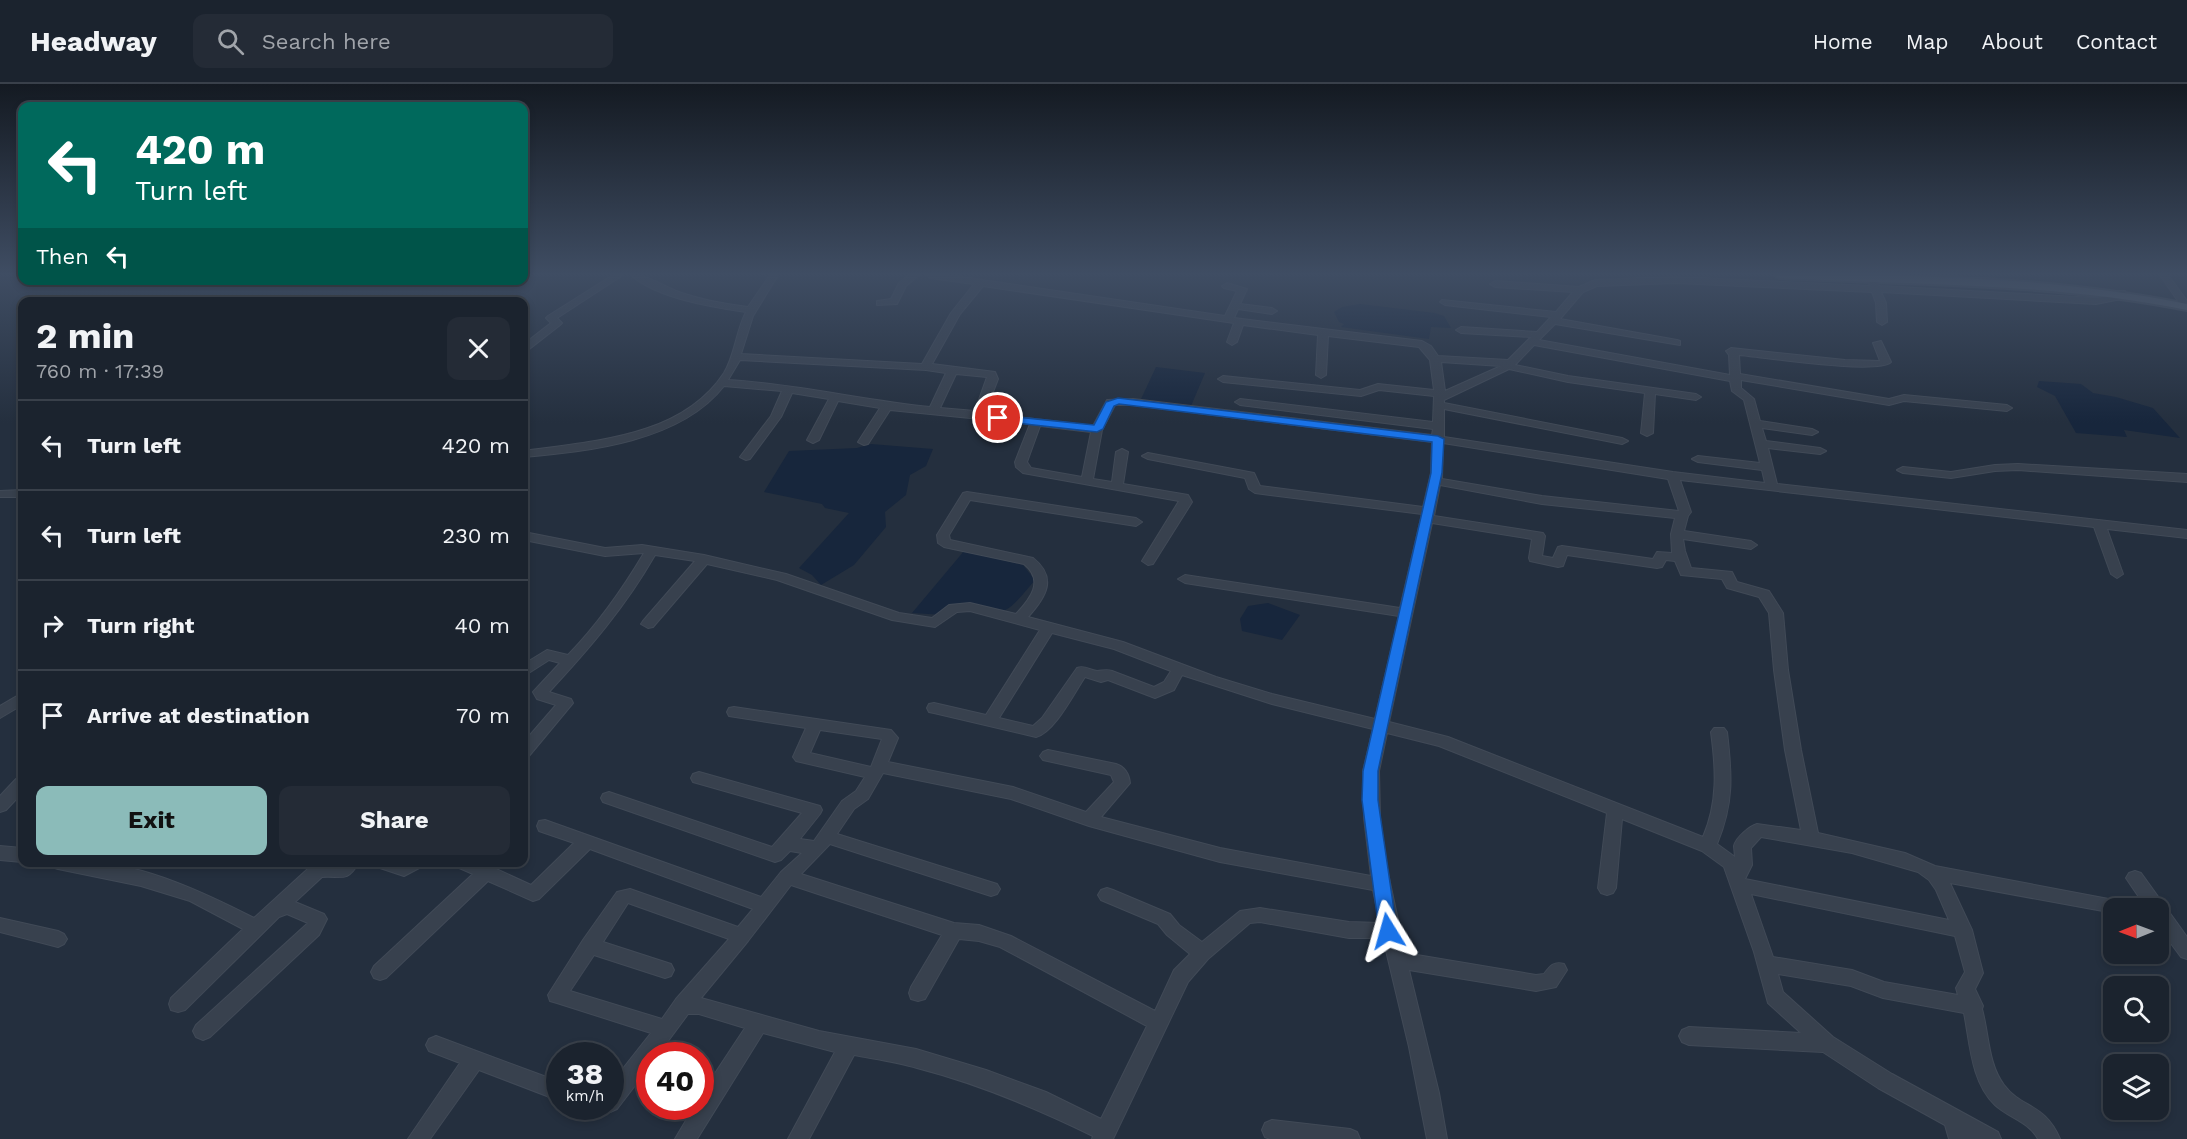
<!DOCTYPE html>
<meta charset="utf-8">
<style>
body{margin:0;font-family:"Work Sans",sans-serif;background:#242b36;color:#f1f3f6;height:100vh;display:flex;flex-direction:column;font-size:22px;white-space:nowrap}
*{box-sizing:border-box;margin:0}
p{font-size:20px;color:#a0a4aa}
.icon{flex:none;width:33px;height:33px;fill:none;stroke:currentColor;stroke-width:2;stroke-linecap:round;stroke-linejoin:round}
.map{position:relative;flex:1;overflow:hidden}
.sheet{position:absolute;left:18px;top:213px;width:510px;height:570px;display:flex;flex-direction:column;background:#1b232e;border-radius:12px;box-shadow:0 3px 9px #0003,0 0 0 2px #39404a}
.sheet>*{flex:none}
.banner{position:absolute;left:18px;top:18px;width:510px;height:183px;border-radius:12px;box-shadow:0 3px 9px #0003,0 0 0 2px #39404a;background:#00695c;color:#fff;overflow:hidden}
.needle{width:39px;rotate:269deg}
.controls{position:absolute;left:2103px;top:814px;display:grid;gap:12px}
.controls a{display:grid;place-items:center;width:66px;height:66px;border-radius:12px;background:#1b232e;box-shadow:0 3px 9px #0003,0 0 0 2px #39404a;font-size:30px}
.speed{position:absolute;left:546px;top:958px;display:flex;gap:12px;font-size:30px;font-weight:700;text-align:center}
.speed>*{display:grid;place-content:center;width:78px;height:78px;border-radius:50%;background:#1b232e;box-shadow:0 3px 9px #0003,0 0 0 2px #39404a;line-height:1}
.speed small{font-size:15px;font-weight:400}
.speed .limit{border:9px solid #d22;background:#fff;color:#111}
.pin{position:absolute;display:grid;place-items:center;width:51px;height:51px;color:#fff;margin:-26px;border:3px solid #fff;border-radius:50%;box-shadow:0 2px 6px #0007}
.me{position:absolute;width:66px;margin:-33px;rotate:352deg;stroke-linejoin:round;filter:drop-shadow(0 0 4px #0008)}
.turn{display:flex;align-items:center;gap:21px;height:126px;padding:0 18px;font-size:27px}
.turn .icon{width:78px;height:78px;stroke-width:2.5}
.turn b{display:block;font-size:42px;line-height:51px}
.then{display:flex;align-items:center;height:57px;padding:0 18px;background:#0003;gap:12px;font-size:22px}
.round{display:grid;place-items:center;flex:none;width:63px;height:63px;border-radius:12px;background:#242b36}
.overview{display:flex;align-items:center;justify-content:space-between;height:102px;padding:0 18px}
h1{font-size:36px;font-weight:700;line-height:45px}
.button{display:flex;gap:12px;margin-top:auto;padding:12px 18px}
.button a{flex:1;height:69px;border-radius:12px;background:#8bbbb9;color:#111;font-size:24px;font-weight:700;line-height:69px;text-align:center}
.button a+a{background:#242b36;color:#f1f3f6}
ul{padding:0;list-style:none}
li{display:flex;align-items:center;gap:18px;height:90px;padding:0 18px;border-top:2px solid #39404a}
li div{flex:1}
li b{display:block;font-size:22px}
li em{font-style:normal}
header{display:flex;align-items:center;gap:36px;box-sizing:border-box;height:84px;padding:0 30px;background:#1b232e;border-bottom:2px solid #39404a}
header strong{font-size:28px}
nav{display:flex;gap:33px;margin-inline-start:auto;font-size:21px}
.search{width:420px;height:54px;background:#242b36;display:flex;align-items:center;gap:15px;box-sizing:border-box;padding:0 21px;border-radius:12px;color:#a0a4aa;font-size:22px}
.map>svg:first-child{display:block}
.water{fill:#17263c}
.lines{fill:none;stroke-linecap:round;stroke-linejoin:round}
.minor-casing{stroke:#414a57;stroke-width:2}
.major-casing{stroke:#414a57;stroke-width:4}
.minor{fill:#38414e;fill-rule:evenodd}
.major{fill:#56606e;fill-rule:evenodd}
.route{fill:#1a73e8;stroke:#114b97;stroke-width:1.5}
</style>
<header>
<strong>Headway</strong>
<div class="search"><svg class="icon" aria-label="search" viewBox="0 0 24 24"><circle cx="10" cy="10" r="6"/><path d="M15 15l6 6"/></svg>Search here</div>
<nav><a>Home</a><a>Map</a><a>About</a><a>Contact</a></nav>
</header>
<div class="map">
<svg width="2187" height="1055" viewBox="0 0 2187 1055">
<rect width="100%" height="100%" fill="#242f3e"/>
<path class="water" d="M1360 220 1435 229 1444 232 1451 244 1431 243 1429 255 1341 243 1344 240 1339 238 1334 228 1342 223Z
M1156 283 1205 289 1191 322 1141 315Z
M2039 297 2081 300 2093 309 2116 313 2153 324 2180 354 2124 346 2127 353 2076 349 2055 312 2037 303Z
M871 360 933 365 926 382 910 391 906 411 885 428 886 443 854 481 821 501 812 491 799 484 849 429 825 424 822 420 764 408 789 367 857 364Z
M964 467 1023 481 1035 496C1004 533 1005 533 958 524L945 531 912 529Z
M1268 519 1300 531 1282 556 1242 547 1240 535 1248 522Z"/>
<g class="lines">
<defs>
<path id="minor" d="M613 191H623L557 234 562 239 560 241 528 266 524 267V260L551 239 546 234 548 232Z
M631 191C648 191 663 202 679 208 701 216 725 220 748 223L770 191H778L753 232 741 270 922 280 951 229 974 200 930 194 926 191H948L1225 232 1237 207 1224 204 1222 202 1227 199 1247 205 1240 220 1272 224 1277 227 1272 230 1238 225 1234 234 1422 257 1431 262 1438 272 1508 276 1531 253 1461 249 1456 246 1461 243 1537 248 1551 233 1445 221 1440 218 1442 216 1556 228 1573 208 1495 203 1490 200 1495 197 1579 203 1595 196 1676 193 1870 202 1866 191H1874L1879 202 2096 214 2118 211 2119 207H2125L2126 214 2096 220 1881 208 1886 219 1887 238 1882 241 1877 238 1876 219 1872 208 1676 199 1597 202 1583 208 1560 235 1677 256 1680 257V261L1555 240 1539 256 1730 291 1729 271 1726 267 1731 264 1845 276 1880 277 1873 259 1881 257 1891 278C1877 291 1764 273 1739 271L1740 290 1889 315 1904 311 2007 321 2012 324 2007 327 1904 317 1889 321 1741 296V304L1754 315 1760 337 1812 345 1818 348 1812 351 1762 344 1766 357 1820 364 1826 367 1820 370 1768 364 1777 400 2187 446V454L2107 445 2123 490 2117 494 2111 490 2094 443 1680 396 1691 428 1688 432 1684 447 1751 457 1757 461 1751 465 1683 455 1685 467 1691 484 1732 488 1737 498 1769 507 1783 529 1788 586 1801 666 1818 749 1905 769 1935 782 2135 820 2138 825H2114V829L1950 799 1972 846 1983 889 1975 905 1983 922 1982 925C1989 950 1988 980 2004 1001 2022 1025 2045 1019 2060 1055H2038C2028 1037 2009 1034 1995 1021 1971 998 1970 959 1964 929L1883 914 1851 902 1778 890 1783 908 1833 953 1892 990 1998 1048 2001 1055H1949L1945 1041 1878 1004 1823 968 1689 961 1682 958 1679 952 1682 946 1689 943 1801 949 1768 919 1754 868 1724 783 1702 767 1622 735 1616 804 1613 809 1607 811 1601 809 1598 804 1607 729 1439 662 1387 649 1379 687 1380 734 1386 780 1405 869 1536 891 1544 890C1550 882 1554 877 1564 880L1567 886 1556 903 1536 907 1409 886 1439 1009 1447 1055H1427L1409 963 1383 854H1349L1260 838 1250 839 1208 875 1188 898 1113 1055H1092L1093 1052C1036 1024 979 1000 917 984 897 978 875 975 854 971L809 1055H788L835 968 763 949 697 1055H675L694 1023H700V1012L745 944 699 930H688L657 972H650V982L617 1025 610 1028 603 1025 602 1023H610V1001L651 949 557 919 550 917 548 911 583 856 617 808 630 805 738 843 753 825 590 765 539 815 533 817 488 797 386 894 380 896 374 894 371 888 374 882 473 790 457 783 455 778H481L531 801 574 759 539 747 537 742 539 737 545 736 761 813 781 788 802 769 790 767 781 776 775 778 603 718 601 714 603 710 609 708 772 763 802 729 693 698 691 694 693 690 699 688 820 722 822 726 820 730 800 755 814 757 842 717 856 707 865 693 796 677 793 673 806 644 729 632 727 628 729 624 734 623 891 646 898 654 888 678 1013 703 1086 728 1114 698 1111 691 1043 676 1040 672 1043 668 1048 666 1116 680C1125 683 1129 690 1130 699L1101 733 1220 764 1371 792 1364 734 1363 687 1373 645 1272 620 1182 591 1174 606 1155 614 1108 596 1101 598 1085 593C1074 609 1055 648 1036 653L934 629 929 628 927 624 929 620 934 619 986 631 1040 546 970 527 957 528 935 543 892 536 777 496 707 480 653 543 648 544 641 540 643 537 695 477 655 471C625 523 590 564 549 608L571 615 573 619 529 672 524 673V658L556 621 537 615 533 608 560 579 549 576 524 592V580L547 566 568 571C598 540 622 506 644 469L605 472 524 456V448L605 464 642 461 704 471 786 490 899 529 932 534 949 521 970 519 1016 530C1030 515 1045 497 1024 480L944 463 938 459 937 451 963 409 967 408 1136 434 1142 438 1136 442 970 416 949 451 950 456 1033 474C1058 494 1046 513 1028 533L1123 558 1216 593 1272 610 1375 635 1399 532 1185 499 1178 495 1185 491 1400 524 1422 430 1255 409 1249 405 1245 394 1148 375 1142 372 1148 369 1254 389 1260 402 1423 423 1431 389 1432 358 1133 321H1115L1102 346 1093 395 1112 398 1116 368 1122 365 1128 368 1123 400 1188 411 1192 418 1153 480 1148 481 1142 477 1179 417 1023 389 1016 383 1015 378 1030 340 890 326 868 360 864 361 858 358 880 324 838 317 819 356 813 359 807 356 829 315 792 309 781 333 750 375 746 376 740 373 771 332 782 307 724 302C680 358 589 367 524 373V367C594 357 682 353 724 289 735 271 736 247 746 228 712 223 656 214 631 191ZM983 202 1234 239 1227 258 1232 261 1237 258 1243 241 1318 251 1316 291 1321 294 1326 291 1328 252 1419 263 1430 276 1434 306 1378 300 1360 306 1223 292 1218 295 1223 298 1361 312 1379 306 1434 312 1433 338 1240 315 1235 318 1240 321 1433 345 1432 351 1133 315 1107 316 1093 342 985 329 998 295 995 288 932 280 960 230ZM1534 261 1730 297 1732 307 1744 316 1760 379 1698 372 1692 375 1698 378 1762 386 1765 399 1673 388 1444 353V325L1622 360 1628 357 1622 354 1444 319V316L1509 285 1568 298 1645 309 1641 349 1647 352 1653 349 1655 310 1696 316 1701 313 1696 310 1568 292 1515 281ZM740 276 926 286 946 289 930 323C862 316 796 300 728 296ZM1441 278 1501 282 1445 307ZM956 290 987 293 975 327 940 324ZM1040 342 1091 348 1082 393 1031 384 1027 378ZM1443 359 1668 395 1679 427 1542 412 1442 395ZM1440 401 1542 420 1675 434 1671 450 1672 469 1657 468 1653 475 1562 462 1558 463 1553 474 1542 472 1545 452 1543 449 1434 432ZM1432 439 1532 455 1529 474 1530 477 1558 483 1563 482 1567 471 1657 484 1662 483 1666 476 1675 477 1681 491 1722 495 1727 504 1759 513 1769 529 1774 586 1785 666 1801 746 1757 740C1750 742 1736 753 1734 762 1734 763 1735 772 1735 773L1717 760C1734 719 1732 691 1727 648L1724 644H1714L1711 648C1716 685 1718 718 1703 753L1448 653 1389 638ZM1052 549 1114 565 1171 587 1164 598 1154 603 1112 587C1106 585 1102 587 1097 587 1089 586 1085 581 1077 584L1042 634 1033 642 999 634ZM820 646 882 655 871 683 810 669ZM883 689 1011 715 1089 742 1220 778 1373 806 1380 839 1349 838 1260 824 1240 827 1202 858 1179 841 1170 830 1113 806 1107 804 1101 806 1098 811 1101 816 1158 840 1167 851 1190 870 1174 886 1155 927 1011 852 979 841 954 839 801 790 830 760 991 812 997 810 1000 805 997 800 837 750 854 725 868 715ZM1761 753 1852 769 1918 788 1929 796 1936 806 1949 836 1745 795 1752 781 1751 764ZM791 801 942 851 911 903 909 909 911 915 918 917 925 915 959 855 979 857 1000 863 1147 942 1101 1035 1046 1008 986 986 916 965 819 947 701 914 748 857ZM1751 810 1955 852 1965 888 1956 904 1958 911 1884 898 1852 886 1773 873ZM628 819 729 855 676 915 662 935 570 907 594 871 665 894 671 892 674 886 671 880 603 858Z
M909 191H919L906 202 897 220 877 221V217L891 215 899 199Z
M2160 191H2168L2187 217 2186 220H2180Z
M2018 380 2187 390V398L2018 386 1995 387 1951 394 1903 389 1897 386 1903 383 1951 388 1995 381Z
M22 406V413H0V407Z
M22 609V621L0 634V622Z
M22 693V709L6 726 0 728V712L16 695Z
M0 762 22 764V778L0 776Z
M50 778C64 778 78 778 92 778 146 781 207 810 254 834L311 782 324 778 337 780 339 778H359C347 800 340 791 322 793L295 818 324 830 327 835 319 851 210 953 203 956 196 953 193 947 196 941 308 839 287 830 279 833 185 926 178 928 171 926 169 920 171 914 243 845 190 817 141 802 58 785 52 783Z
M375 778H423L421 783 404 792 377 783Z
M2135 787 2141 789 2187 853V875L2181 873 2158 842V825H2147L2126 794 2129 789Z
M0 834 58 847 64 850 67 855 64 860 58 863 0 848Z
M436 952 560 998V1017L479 986 430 1055H408L460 979 429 967 426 961 429 955Z
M1272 1036 1350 1045 1357 1048 1360 1055H1270L1265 1053 1262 1046 1265 1039Z"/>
<path id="major" d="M1775 191C1913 191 2051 192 2187 220V226C2052 199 1917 201 1780 194Z"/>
</defs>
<use href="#minor" class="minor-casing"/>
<use href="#major" class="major-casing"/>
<use href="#minor" class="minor"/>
<use href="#major" class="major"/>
</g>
<linearGradient id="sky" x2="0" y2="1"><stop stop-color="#141a22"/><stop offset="0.56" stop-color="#3f4d63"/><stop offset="1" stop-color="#3f4d63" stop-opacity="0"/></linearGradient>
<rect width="2187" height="339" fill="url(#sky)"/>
<path class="route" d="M1118 314 1438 352 1444 355 1442 389 1378 687V716L1397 847 1395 853 1388 855 1382 853 1379 847 1362 716 1363 687 1431 389 1432 358 1119 320 1114 322 1103 345 1097 348 998 337 992 334 998 331 1094 341 1106 318Z"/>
</svg>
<div class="controls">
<a><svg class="needle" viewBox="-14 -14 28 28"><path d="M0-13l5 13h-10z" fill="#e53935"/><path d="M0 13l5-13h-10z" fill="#a0a4aa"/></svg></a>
<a><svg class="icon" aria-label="search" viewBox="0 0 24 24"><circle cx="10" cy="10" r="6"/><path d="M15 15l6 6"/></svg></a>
<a><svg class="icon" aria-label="layers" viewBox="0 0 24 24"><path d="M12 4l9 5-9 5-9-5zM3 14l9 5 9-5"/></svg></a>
</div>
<div class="speed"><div>38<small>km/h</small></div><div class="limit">40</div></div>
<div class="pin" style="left:998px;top:334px;background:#d93025"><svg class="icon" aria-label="arrive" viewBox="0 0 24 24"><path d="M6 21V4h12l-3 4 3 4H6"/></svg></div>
<svg class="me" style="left:1388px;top:847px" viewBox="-20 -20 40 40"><path d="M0-17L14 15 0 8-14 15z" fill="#1a73e8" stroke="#fff" stroke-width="4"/></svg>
<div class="banner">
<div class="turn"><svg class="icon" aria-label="left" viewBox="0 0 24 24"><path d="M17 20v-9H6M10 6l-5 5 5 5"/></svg><div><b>420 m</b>Turn left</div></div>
<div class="then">Then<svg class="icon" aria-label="left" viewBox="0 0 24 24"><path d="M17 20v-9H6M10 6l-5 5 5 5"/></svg></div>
</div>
<section class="sheet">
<div class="overview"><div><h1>2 min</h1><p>760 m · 17:39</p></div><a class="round"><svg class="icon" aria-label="close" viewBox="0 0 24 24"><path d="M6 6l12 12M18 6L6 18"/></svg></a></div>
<ul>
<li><svg class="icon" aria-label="left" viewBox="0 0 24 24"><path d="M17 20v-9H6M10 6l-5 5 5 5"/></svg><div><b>Turn left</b></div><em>420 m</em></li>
<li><svg class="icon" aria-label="left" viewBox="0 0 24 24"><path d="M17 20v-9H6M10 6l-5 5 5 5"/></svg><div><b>Turn left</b></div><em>230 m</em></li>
<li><svg class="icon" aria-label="right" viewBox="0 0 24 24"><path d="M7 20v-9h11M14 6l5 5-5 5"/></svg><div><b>Turn right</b></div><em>40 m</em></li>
<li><svg class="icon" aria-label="arrive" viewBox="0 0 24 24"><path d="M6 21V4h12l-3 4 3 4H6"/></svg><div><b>Arrive at destination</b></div><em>70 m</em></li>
</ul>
<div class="button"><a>Exit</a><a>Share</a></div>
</section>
</div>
